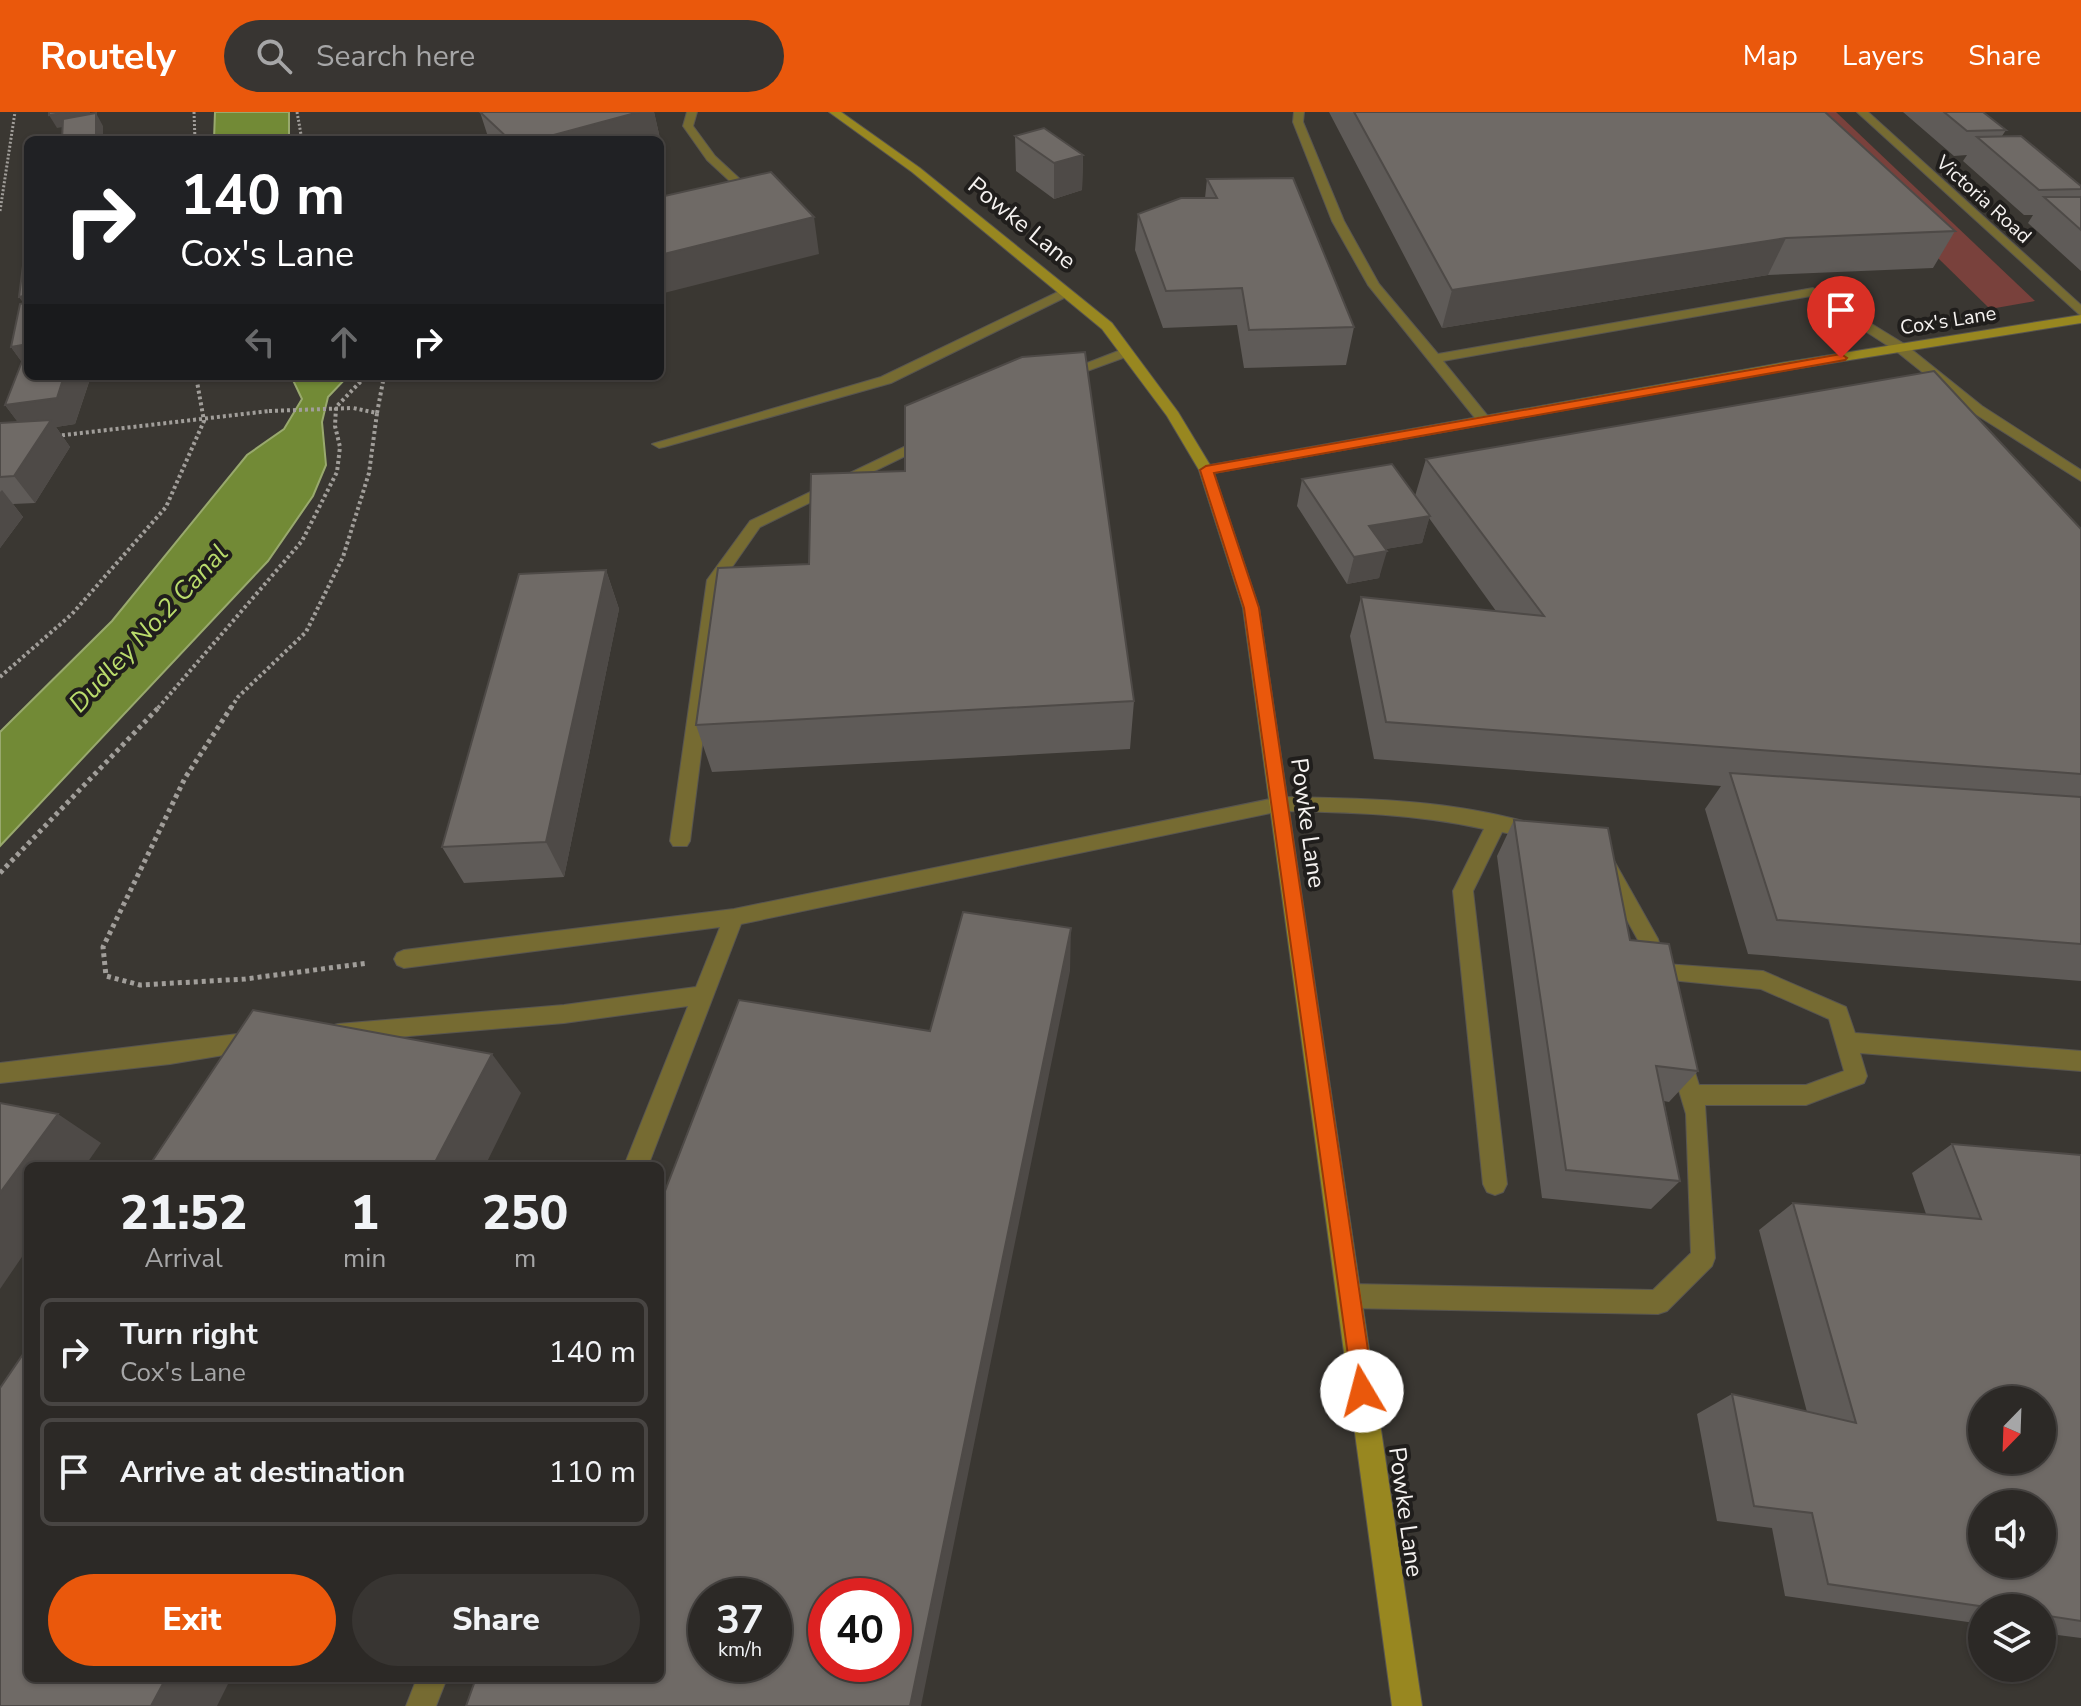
<!DOCTYPE html>
<style>
body{margin:0;font-family:"Nunito Sans",sans-serif;background:#383532;color:#f1f3f6;height:100vh;display:flex;flex-direction:column;font-size:30px;white-space:nowrap}
*{box-sizing:border-box;margin:0}
p{font-size:26px;color:#a6a6a7}
.icon{flex:none;width:44px;height:44px;fill:none;stroke:currentColor;stroke-width:2;stroke-linecap:round;stroke-linejoin:round}
.map{position:relative;flex:1;overflow:hidden}
.side{position:absolute;left:24px;top:1050px;width:640px;height:520px;display:flex;flex-direction:column;background:#2c2926;border-radius:12px;box-shadow:0 2px 6px #0004,0 0 0 2px #484543}
.side>*{flex:none}
.top-card{position:absolute;left:24px;top:24px;width:640px;height:244px;border-radius:12px;box-shadow:0 2px 6px #0004,0 0 0 2px #484543;background:#202124;color:#fff;overflow:hidden}
.needle{width:52px;rotate:203deg}
.tools{position:absolute;left:1968px;top:1274px;display:grid;gap:16px}
.tools a{display:grid;place-items:center;width:88px;height:88px;border-radius:50%;background:#2c2926;box-shadow:0 2px 6px #0004,0 0 0 2px #484543;font-size:40px}
.speed{position:absolute;left:688px;top:1466px;display:flex;gap:16px;font-size:40px;font-weight:700;text-align:center}
.speed>*{display:grid;place-content:center;width:104px;height:104px;border-radius:50%;background:#2c2926;box-shadow:0 2px 6px #0004,0 0 0 2px #484543;line-height:1}
.speed small{font-size:20px;font-weight:400}
.speed .limit{border:12px solid #d22;background:#fff;color:#111}
.pin{position:absolute;display:grid;place-items:center;width:68px;height:68px;color:#fff;margin:-82px -34px;border-radius:50% 50% 50% 0;rotate:-45deg;box-shadow:0 0 8px #0007}
.pin .icon{rotate:45deg}
.me{position:absolute;width:88px;margin:-44px;rotate:352deg;stroke-linejoin:round;filter:drop-shadow(0 0 6px #0008)}
.turn{display:flex;align-items:center;gap:28px;height:168px;padding:0 24px;font-size:36px}
.turn .icon{width:104px;height:104px;stroke-width:2.5}
.turn b{display:block;font-size:56px;line-height:68px}
.lanes{display:flex;align-items:center;height:76px;padding:0 24px;background:#0003;justify-content:center;gap:40px;direction:ltr}
.lanes .off{opacity:.35}
.eta{display:flex;justify-content:space-evenly;align-items:center;height:136px;text-align:center}
.eta b{font-size:48px;font-weight:800;line-height:56px}
.action{display:flex;gap:16px;margin-top:auto;padding:16px 24px}
.action a{flex:1;height:92px;border-radius:48px;background:#ea580c;color:#fff;font-size:32px;font-weight:800;line-height:92px;text-align:center}
.action a+a{background:#383532;color:#f1f3f6}
ul{padding:0;list-style:none}
li{display:flex;align-items:center;gap:24px;height:108px;margin:0 16px 12px;padding:0 8px;border:4px solid #484543;border-radius:12px}
li div{flex:1}
li b{display:block;font-size:30px}
li em{font-style:normal}
header{display:flex;align-items:center;gap:48px;box-sizing:border-box;height:112px;padding:0 40px;background:#ea580c;color:#fff}
header strong{font-size:38px}
nav{display:flex;gap:44px;margin-inline-start:auto;font-size:28px}
.search{width:560px;height:72px;background:#383532;display:flex;align-items:center;gap:20px;box-sizing:border-box;padding:0 28px;border-radius:44px;color:#a6a6a7;font-size:30px}
.map>svg:first-child{display:block}
.green{fill:#79413c}
.water{fill:#728a36;stroke:#99a96e;stroke-width:2}
.lines{fill:none;stroke-linecap:round;stroke-linejoin:round}
.lane-casing{stroke:#585550;stroke-width:2}
.street-casing{stroke:#585550;stroke-width:2}
.secondary-casing{stroke:#585550;stroke-width:2}
.path-far2{stroke:#a19e9a;stroke-width:3;stroke-dasharray:2 2;stroke-linecap:butt}
.path-far1{stroke:#a19e9a;stroke-width:4;stroke-dasharray:3 3;stroke-linecap:butt}
.path{stroke:#a19e9a;stroke-width:5;stroke-dasharray:4 4;stroke-linecap:butt}
.lane{fill:#766b32;fill-rule:evenodd}
.street{fill:#766b32;fill-rule:evenodd}
.secondary{fill:#988720;fill-rule:evenodd}
.path-bridge{stroke:#a19e9a;stroke-width:4;stroke-dasharray:3 3;stroke-linecap:butt}
.wall{fill:#5f5b58}
.shaded-wall{fill:#4e4a47}
.building{fill:#6f6a66;stroke:#4e4a47;stroke-width:2;fill-rule:evenodd}
.route{fill:#ea580c;stroke:#983908;stroke-width:2}
.labels{text-anchor:middle;stroke-width:8;stroke-linejoin:round;paint-order:stroke}
.far-street-label{font-size:20px;fill:#f5f2f0;stroke:#201e1c}
.street-label{font-size:24px;fill:#f5f2f0;stroke:#201e1c}
.water-label{font-size:26px;font-style:italic;fill:#badc6c;stroke:#201e1c}
</style>
<header>
<strong>Routely</strong>
<div class="search"><svg class="icon" aria-label="search" viewBox="0 0 24 24"><circle cx="10" cy="10" r="6"/><path d="M15 15l6 6"/></svg>Search here</div>
<nav><a>Map</a><a>Layers</a><a>Share</a></nav>
</header>
<div class="map">
<svg width="2081" height="1594" viewBox="0 0 2081 1594">
<rect width="100%" height="100%" fill="#3a3732"/>
<path class="green" d="M1789 0H1836L2035 189 1990 197Z"/>
<path class="water" d="M215 0H289V28H214Z
M291 264H348L328 285 322 310 326 353 313 384 268 449 0 734V620L112 509 247 343 284 317 302 287Z"/>
<g class="lines">
<defs>
<path id="lane" d="M687 0H697L693 14 715 44 742 69V73H734L707 48 683 14Z
M1294 0H1304L1303 10 1344 109 1379 172 1438 242 1813 176 1906 233 1982 294 2081 358V369L1972 300 1896 239 1811 184 1443 249 1491 308 1489 311H1479L1368 173 1332 109 1293 10Z
M1066 176 1072 180 1070 183 891 271 664 335 659 336 652 332 881 265Z
M1126 236 1133 240 1131 243 1068 266 1056 263Z
M929 323 934 324V330L760 415 723 468 690 729 687 734H673L670 729 707 468 750 409Z
M1280 685C1367 686 1459 688 1543 715L1546 720 1543 725 1536 727 1502 720 1473 779 1507 1072 1503 1080 1495 1083 1487 1080 1483 1072 1453 779 1484 717C1417 702 1349 700 1280 699L741 812 648 1054H624L688 894 564 911 338 930 330 928 327 921 330 914 338 912 564 893 696 875 720 815 404 856 397 853 394 847 397 841 404 838 734 797Z
M1606 744 1613 747 1658 827 1665 852 1763 859 1846 895 1855 921 2081 939V959L1860 941 1867 964 1864 971 1806 993H1705L1715 1146 1712 1154 1667 1199 1658 1202 1349 1196 1340 1193 1337 1184 1340 1175 1349 1172 1653 1178 1691 1141 1686 1002 1669 945 1672 938 1680 935 1688 938 1699 973H1806L1844 959 1829 907 1761 877 1650 866 1638 828 1596 752 1599 747Z
M254 920 262 922 265 929 262 936 254 938 170 952 0 971V951Z
M417 1566H447L436 1594H406Z"/>
<path id="street" d="M1857 0H1868L2081 193V204Z"/>
<path id="secondary" d="M829 0H841L920 56 1112 211 1178 300 1210 353 1781 251 2081 203V211L1781 259 1214 361 1259 496 1422 1594H1392L1243 496 1199 358 1167 304 1102 217 912 60Z"/>
</defs>
<use href="#lane" class="lane-casing"/>
<use href="#street" class="street-casing"/>
<use href="#secondary" class="secondary-casing"/>
<path class="path-far2" d="M194 0 195 28
M297 0 302 28
M0 99 15 0"/>
<path class="path-far1" d="M377 301 384 264
M56 324 269 299
M0 565 72 502 166 395 204 309 196 264
M158 596 302 429 337 360 340 335 335 314 336 295 366 264
M231 596 238 585 306 520 343 445 369 361 377 301 353 296"/>
<path class="path" d="M232 594 185 666 103 835 106 864 140 873 245 867 368 851
M0 761 160 594"/>
<use href="#lane" class="lane"/>
<use href="#street" class="street"/>
<use href="#secondary" class="secondary"/>
<path class="path-bridge" d="M269 299 353 296"/>
</g>
<path class="wall" d="M480 0H654L661 31 660 28H489Z
M1329 0H1825L1955 119 1933 156 1768 163 1442 216Z
M1903 0H1983L2006 18 2002 24 2081 74V159L2028 111 2033 103H2024L1963 49 1967 43 1954 44Z
M1015 24 1083 43 1082 78 1054 87 1016 59Z
M1207 67 1354 215 1346 253 1244 256 1237 213 1163 216 1135 138 1138 102 1205 86Z
M28 114 64 264H88L90 267 75 312 56 315 70 335 35 391 13 392 23 405 0 436V311L18 310 5 293 22 250 11 235 24 191 19 185Z
M1426 347 2081 417V869L1748 842 1705 697 1721 674 1374 647 1350 524 1361 485 1496 499 1429 406 1422 431 1385 437 1379 466 1347 472 1297 394 1302 367 1415 384Z
M606 458 619 497 564 765 464 771 442 735Z
M1134 589 1130 637 712 660 696 613Z
M1514 708 1698 959 1669 990 1664 989 1680 1069 1651 1097 1542 1086 1497 744Z
M1952 1032 2081 1043V1526L2042 1521V1496H1982V1512L1785 1484 1772 1416 1717 1409 1697 1302 1732 1282 1807 1300 1759 1118 1793 1091 1926 1102 1912 1061Z"/>
<path class="shaded-wall" d="M70 0H90V10L57 16 49 3Z
M639 0H654L661 31 660 28H535Z
M96 1 103 14V28H96Z
M1083 43 1082 78 1054 87V51Z
M814 105 819 142 660 182V143Z
M1786 126 1768 163 1442 216 1452 178Z
M28 183V197L19 185Z
M28 232V259L11 235Z
M64 264H88L90 267 75 312 56 315 70 335 35 391 14 364 25 320 5 293Z
M2 378 23 405 0 436V380Z
M1430 404 1422 431 1362 441 1369 414Z
M1387 439 1379 466 1347 472 1354 445Z
M606 458 619 497 564 765 546 730Z
M1071 816 1070 859 921 1594H910Z
M492 942 521 981 485 1054H433Z
M58 1002 101 1031 85 1054H28V1136L0 1177V1081Z
M166 1566H231L217 1594H151Z"/>
<path class="building" d="M49 0H70L49 3Z
M480 0H639L535 28H510Z
M1354 0H1825L1955 119 1786 126 1452 178Z
M1944 0H1983L2006 18 1967 19Z
M96 1V28H62L63 7Z
M1044 16 1083 43 1054 51 1015 24Z
M2021 24 2081 74V77L2039 78 1977 25Z
M771 60 814 105 660 143V85Z
M1293 66 1354 215 1249 218 1242 176 1166 179 1138 102 1181 86H1217L1207 67Z
M2044 85H2081V118Z
M28 114V183L19 185Z
M28 190V232L11 235 20 192Z
M1085 240 1134 589 696 613 718 456 809 452 811 362 905 359V294L1022 245Z
M28 246V264H64L57 286 5 293 23 247Z
M1934 259 2081 417V662L1386 610 1361 485 1544 504 1426 347Z
M51 308 14 364 0 365V311Z
M1392 352 1430 404 1369 414 1387 439 1354 445 1302 367Z
M606 458 546 730 442 735 519 462Z
M1730 661 2081 685V832L1777 808Z
M1514 708 1608 716 1630 828 1669 832 1698 959 1656 954 1680 1069 1566 1058Z
M963 800 1071 816 910 1594H466L476 1566H660V1092L739 888 930 919ZM706 1484H774V1552H706ZM826 1484H894V1552H826Z
M253 898 492 942 433 1054H149Z
M0 991 58 1002 0 1081Z
M1952 1032 2081 1043V1509L2042 1503V1496H1993L1828 1472 1812 1401 1754 1394 1732 1282 1856 1311 1793 1091 1981 1107ZM1982 1288H2042V1348H1982ZM1982 1392H2042V1452H1982Z
M28 1235V1566H166L151 1594H0V1276Z"/>
<path class="route" d="M1841 242 1847 246 1845 248 1214 361 1259 496 1374 1279 1370 1287 1362 1290 1354 1287 1244 496 1200 358 1206 354Z"/>
<g class="labels">
<g class="far-street-label">
<text transform="translate(1984 87) rotate(42)" y="7">Victoria Road</text>
<text transform="translate(1948 208) rotate(-9)" y="7">Cox's Lane</text>
</g>
<g class="street-label">
<text transform="translate(1022 111) rotate(39)" y="8">Powke Lane</text>
<text transform="translate(1308 711) rotate(82)" y="8">Powke Lane</text>
<text transform="translate(1406 1400) rotate(82)" y="8">Powke Lane</text>
</g>
<g class="water-label">
<text transform="translate(148 516) rotate(-47)" y="9">Dudley No.2 Canal</text>
</g>
</g>
</svg>
<div class="tools">
<a><svg class="needle" viewBox="-14 -14 28 28"><path d="M0-13l5 13h-10z" fill="#e53935"/><path d="M0 13l5-13h-10z" fill="#a6a6a7"/></svg></a>
<a><svg class="icon" aria-label="sound" viewBox="0 0 24 24"><path d="M4 9h4l5-4v14l-5-4H4zM17 9q2 3 0 6"/></svg></a>
<a><svg class="icon" aria-label="layers" viewBox="0 0 24 24"><path d="M12 4l9 5-9 5-9-5zM3 14l9 5 9-5"/></svg></a>
</div>
<div class="speed"><div>37<small>km/h</small></div><div class="limit">40</div></div>
<div class="pin" style="left:1841px;top:246px;background:#d93025"><svg class="icon" aria-label="arrive" viewBox="0 0 24 24"><path d="M6 21V4h12l-3 4 3 4H6"/></svg></div>
<svg class="me" style="left:1362px;top:1279px" viewBox="-20 -20 40 40"><circle r="19" fill="#fff"/><path d="M0-13L10 11 0 6-10 11z" fill="#ea580c"/></svg>
<div class="top-card">
<div class="turn"><svg class="icon" aria-label="right" viewBox="0 0 24 24"><path d="M7 20v-9h11M14 6l5 5-5 5"/></svg><div><b>140 m</b>Cox's Lane</div></div>
<div class="lanes"><svg class="icon off" aria-label="left" viewBox="0 0 24 24"><path d="M17 20v-9H6M10 6l-5 5 5 5"/></svg><svg class="icon off" aria-label="ahead" viewBox="0 0 24 24"><path d="M12 20V5M6 11l6-6 6 6"/></svg><svg class="icon" aria-label="right" viewBox="0 0 24 24"><path d="M7 20v-9h11M14 6l5 5-5 5"/></svg></div>
</div>
<section class="side">
<div class="eta">
<div><b>21:52</b><p>Arrival</p></div>
<div><b>1</b><p>min</p></div>
<div><b>250</b><p>m</p></div>
</div>
<ul>
<li><svg class="icon" aria-label="right" viewBox="0 0 24 24"><path d="M7 20v-9h11M14 6l5 5-5 5"/></svg><div><b>Turn right</b><p>Cox's Lane</p></div><em>140 m</em></li>
<li><svg class="icon" aria-label="arrive" viewBox="0 0 24 24"><path d="M6 21V4h12l-3 4 3 4H6"/></svg><div><b>Arrive at destination</b></div><em>110 m</em></li>
</ul>
<div class="action"><a>Exit</a><a>Share</a></div>
</section>
</div>
